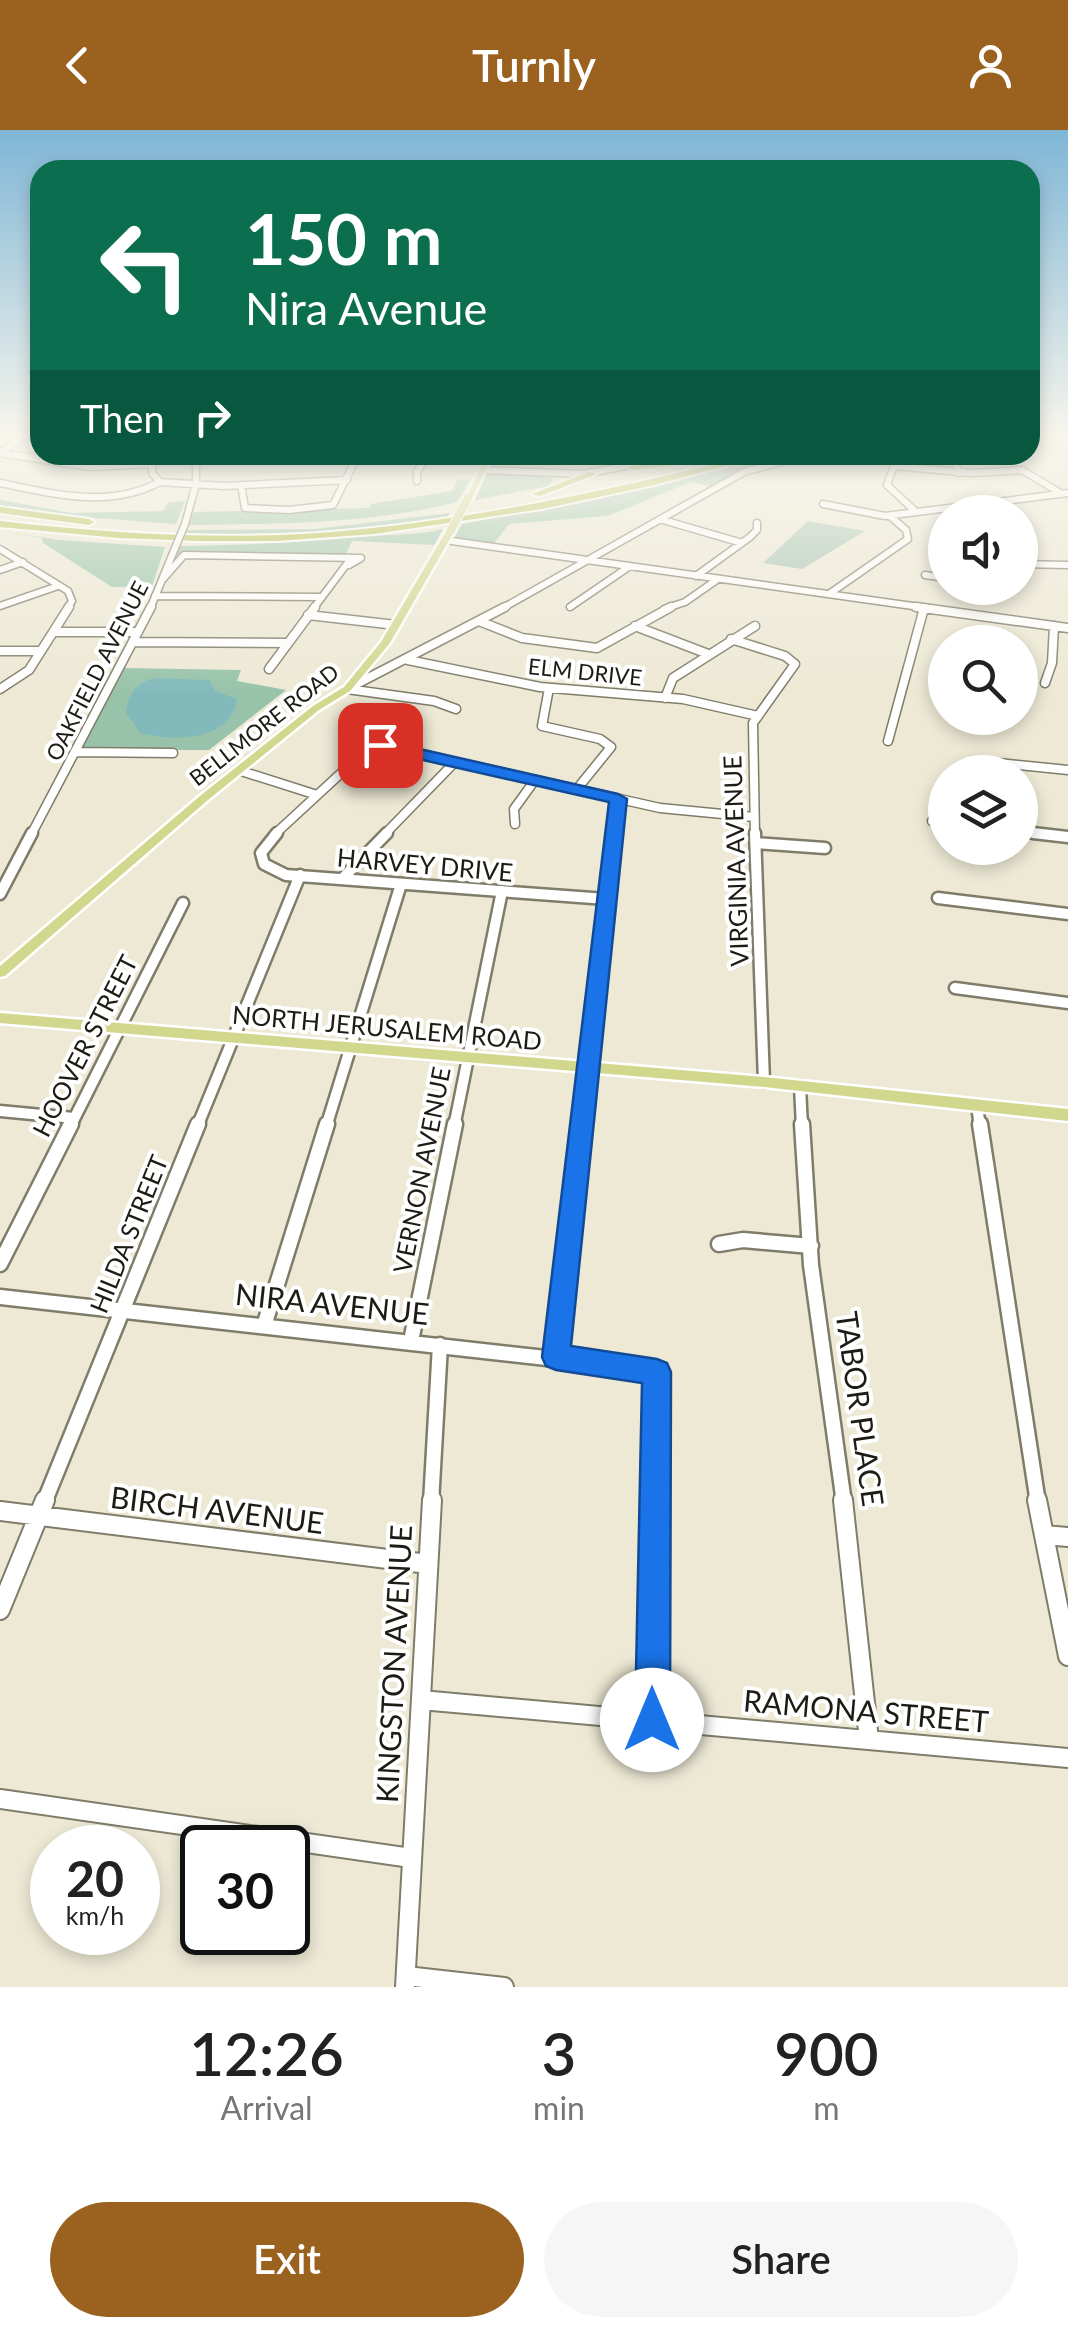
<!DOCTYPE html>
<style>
body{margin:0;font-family:Lato,sans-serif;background:#f6f6f6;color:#222;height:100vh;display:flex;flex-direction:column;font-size:38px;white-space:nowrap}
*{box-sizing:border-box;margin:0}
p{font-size:32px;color:#767676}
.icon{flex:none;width:55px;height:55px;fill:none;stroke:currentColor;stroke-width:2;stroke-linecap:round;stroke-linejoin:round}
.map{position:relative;height:1857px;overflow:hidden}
.details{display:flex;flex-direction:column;background:#fff;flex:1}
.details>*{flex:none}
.guide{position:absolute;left:30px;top:30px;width:1010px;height:305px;border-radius:30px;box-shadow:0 5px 15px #0003;background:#0b6e4f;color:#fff;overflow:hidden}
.controls{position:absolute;left:928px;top:365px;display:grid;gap:20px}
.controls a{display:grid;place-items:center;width:110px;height:110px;border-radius:50%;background:#fff;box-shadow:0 5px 15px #0003;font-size:50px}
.speed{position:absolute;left:30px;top:1695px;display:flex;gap:20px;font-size:50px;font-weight:700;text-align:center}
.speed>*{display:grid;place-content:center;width:130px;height:130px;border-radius:50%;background:#fff;box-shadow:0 5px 15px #0003;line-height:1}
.speed small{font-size:25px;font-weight:400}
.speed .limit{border:5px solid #111;border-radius:15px;background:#fff;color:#111}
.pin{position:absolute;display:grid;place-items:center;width:85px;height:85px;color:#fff;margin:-42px;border-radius:20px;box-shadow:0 5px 15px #0006}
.me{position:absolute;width:110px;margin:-55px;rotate:0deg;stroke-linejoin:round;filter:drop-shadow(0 0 8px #0008)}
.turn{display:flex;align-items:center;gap:35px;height:210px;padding:0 50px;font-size:45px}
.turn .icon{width:130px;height:130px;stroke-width:2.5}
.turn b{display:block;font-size:70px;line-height:85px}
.then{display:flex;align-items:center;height:95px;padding:0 50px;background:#0003;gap:20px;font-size:38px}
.eta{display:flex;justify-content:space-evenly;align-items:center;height:170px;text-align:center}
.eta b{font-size:60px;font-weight:600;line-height:70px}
.primary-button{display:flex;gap:20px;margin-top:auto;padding:20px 50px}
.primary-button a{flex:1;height:115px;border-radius:60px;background:#9a621e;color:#fff;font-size:40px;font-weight:600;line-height:115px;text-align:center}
.primary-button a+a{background:#f6f6f6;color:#222}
header{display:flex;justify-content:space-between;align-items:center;height:130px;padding:0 50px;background:#9a621e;color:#fff;font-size:45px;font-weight:600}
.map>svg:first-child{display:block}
.green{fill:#a5c2b1}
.forest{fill:#98c3aa}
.water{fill:#82babb}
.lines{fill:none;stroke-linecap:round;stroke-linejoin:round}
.minor-far4-casing{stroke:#7f7c6a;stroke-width:9}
.minor-far3-casing{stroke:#7f7c6a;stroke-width:11}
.minor-far2-casing{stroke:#7f7c6a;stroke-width:15}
.minor-far1-casing{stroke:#7f7c6a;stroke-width:19}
.minor-casing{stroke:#7f7c6a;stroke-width:22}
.major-casing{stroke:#fff;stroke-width:5}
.highway-casing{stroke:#fff;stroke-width:4}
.minor-far4{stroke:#fff;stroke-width:6}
.minor-far3{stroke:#fff;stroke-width:8}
.minor-far2{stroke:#fff;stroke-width:10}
.minor-far1{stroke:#fff;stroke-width:14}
.minor{stroke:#fff;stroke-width:18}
.major{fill:#d2d78e;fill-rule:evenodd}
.highway{fill:#b4bc42;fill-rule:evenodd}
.minor-bridge-casing{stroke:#7f7c6a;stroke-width:9;stroke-linecap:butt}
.major-bridge-casing{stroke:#fff;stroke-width:10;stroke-linecap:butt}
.minor-bridge{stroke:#fff;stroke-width:6}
.major-bridge{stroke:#d2d78e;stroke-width:8}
.route{fill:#1a73e8;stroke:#114b97;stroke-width:2.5}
.labels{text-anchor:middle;stroke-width:8;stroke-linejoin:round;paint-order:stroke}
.far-street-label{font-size:22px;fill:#1c1b14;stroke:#fff}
.street-label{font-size:25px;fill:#1c1b14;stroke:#fff}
.near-street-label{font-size:30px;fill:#1c1b14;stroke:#fff}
</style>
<header><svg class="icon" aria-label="back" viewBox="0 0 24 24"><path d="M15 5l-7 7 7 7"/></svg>Turnly<svg class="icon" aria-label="person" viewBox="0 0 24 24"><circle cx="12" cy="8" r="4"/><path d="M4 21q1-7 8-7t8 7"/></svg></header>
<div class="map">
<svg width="1068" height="1857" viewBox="0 0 1068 1857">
<rect width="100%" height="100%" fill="#ede9d5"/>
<path class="green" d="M779 325H787L671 353 610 375 462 394 609 366Z
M808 391 865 401 802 439 763 433Z"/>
<path class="forest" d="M787 325H798L741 340 714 357 691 352 607 386 509 394 493 415 454 409 462 394 610 375 670 353Z
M488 343 548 346 554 347 549 356 475 370Z
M458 349 470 350 457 372C372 394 276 394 189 395L194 382 370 378 371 374 452 361Z
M0 370 71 383 163 381 167 373 185 371 176 394 69 386 0 376Z
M450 383 446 389 337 401 185 406 187 400 315 399Z
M443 399 434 415 352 411 346 424 176 425 180 416C240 415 299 413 358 407 387 404 414 406 443 399Z
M0 401 59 410 165 417 152 456 112 457 43 413 42 408Z
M123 538 241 540 237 551 286 560 209 620H80Z"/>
<path class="water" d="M155 548 209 550 215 561 237 569C231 613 171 611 140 603L126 583C128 565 137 552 155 548Z"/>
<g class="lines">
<defs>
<path id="minor-far4" d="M1063 303 1068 306
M0 323 90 337 152 334
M0 323 30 303
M152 325V343L160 352 224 356 347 350
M558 325H597
M952 325 959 343
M482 340 584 344 682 325
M417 351V342L427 325
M0 353C55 364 108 379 160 352
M241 355 245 378 289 380 333 375 358 325
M823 374 885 386 1068 363
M915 381 887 355 894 336 972 343 1022 340 1062 364
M663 390 742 413
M185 394 196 354V325
M445 410 934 479
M0 419 68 461 72 471 67 479
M1020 434 1068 435
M0 440 23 432
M925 445 945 448
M696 446 750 407 757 400V393
M163 449 184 425 361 428 349 435
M829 464 908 409 906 400 890 386
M155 466 320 467
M0 476 58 456
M570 477 630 436
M150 479 175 418
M313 479 349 431
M501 479 744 342 806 325
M664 479 685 472 718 449"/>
<path id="minor-far3" d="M916 477 1068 498
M308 485 396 495
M479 491 522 508 597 518 671 477
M635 496 708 524
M54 502H138
M731 509 785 526 795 534 753 593 755 705
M133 512 287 513
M0 521H41
M408 530 540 557 683 569 758 586
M269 539 315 477
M1045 553 1052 533 1054 496
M549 558 542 596 600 609 611 617 577 659
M0 559 29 540 69 477
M347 559 505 477
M347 559 434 571 456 579
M665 568 673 548 755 496
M888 611 924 478
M76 622 173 623
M989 632 1068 640
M238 640 317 665
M932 691 945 693
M515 694 514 679 535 650
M1020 701 1053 705
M31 705 151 477
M274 705 365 621 380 615 660 678 754 687
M384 705 455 632
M614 705 618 669"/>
<path id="minor-far2" d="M277 703 261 723 264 734 286 745 606 769
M755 703 764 952
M1033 703 1068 707
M756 713 825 718
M343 748 387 703
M0 764 32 703
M938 768 1068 784
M955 858 1068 873
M800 956 802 997
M977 976 980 997
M0 981 74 988
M70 997 183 773
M197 997 300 745
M326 997 401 754
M454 997 502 761
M582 997 614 703"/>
<path id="minor-far1" d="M802 994 811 1135 844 1373
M980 994 1038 1373
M719 1114 743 1110 811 1116
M0 1134 71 994
M0 1167 653 1240 658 1246 656 1373
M264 1196 327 994
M411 1211 455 994
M556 1227 582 994
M44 1373 198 994
M431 1373 440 1215"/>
<path id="minor" d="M843 1370 869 1610
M1037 1370 1068 1526
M0 1381 428 1434
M1044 1405 1068 1407
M0 1480 45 1370
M421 1570 1068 1628
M653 1590 656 1370
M0 1669 411 1728
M406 1846 504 1857
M405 1857 432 1370"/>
<path id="major" d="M487 325H493L472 368 465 370Z
M448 398 455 400 390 513 350 561 319 580 208 670 5 846 0 847V836L200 666 313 576 344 557 381 512Z
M0 883 764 947 1068 979V991L764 957 0 893Z"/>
<path id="highway" d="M753 325H768L654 355 542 379 374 404 277 411H198L119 408 0 397V391C106 403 213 410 319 403 466 392 610 360 753 325Z
M702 327 705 332 632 340 627 337Z
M589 342 597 344 540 366 532 364Z
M0 377 89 389 94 392 89 395 0 383Z"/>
</defs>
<use href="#minor-far4" class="minor-far4-casing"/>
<use href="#minor-far3" class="minor-far3-casing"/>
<use href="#minor-far2" class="minor-far2-casing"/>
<use href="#minor-far1" class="minor-far1-casing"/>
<use href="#minor" class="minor-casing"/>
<use href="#major" class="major-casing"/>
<use href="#highway" class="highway-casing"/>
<use href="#minor-far4" class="minor-far4"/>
<use href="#minor-far3" class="minor-far3"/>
<use href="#minor-far2" class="minor-far2"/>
<use href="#minor-far1" class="minor-far1"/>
<use href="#minor" class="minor"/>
<use href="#major" class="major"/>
<use href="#highway" class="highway"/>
<defs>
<path id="minor-bridge" d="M175 418 185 394"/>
<path id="major-bridge" d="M451 400 468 368"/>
</defs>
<use href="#minor-bridge" class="minor-bridge-casing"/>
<use href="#major-bridge" class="major-bridge-casing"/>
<use href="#minor-bridge" class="minor-bridge"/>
<use href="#major-bridge" class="major-bridge"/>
</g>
<linearGradient id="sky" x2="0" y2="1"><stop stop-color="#7fb6d6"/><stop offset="0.54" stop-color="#f7f5ec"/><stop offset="1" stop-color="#f7f5ec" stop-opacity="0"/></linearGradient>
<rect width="1068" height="563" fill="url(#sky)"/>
<path class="route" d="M380 610 618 664 627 669 571 1216 657 1229 667 1233 671 1242 670 1590 665 1603 652 1608 640 1603 635 1590 642 1253 556 1240 546 1236 542 1227 609 672 374 619 372 615Z"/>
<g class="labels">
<g class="far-street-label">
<text transform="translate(97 541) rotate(-63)" y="8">OAKFIELD AVENUE</text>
<text transform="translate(585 542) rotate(6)" y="8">ELM DRIVE</text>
<text transform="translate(264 595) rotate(-38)" y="8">BELLMORE ROAD</text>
</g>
<g class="street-label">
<text transform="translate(736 731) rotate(-92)" y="9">VIRGINIA AVENUE</text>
<text transform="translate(425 735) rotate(5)" y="9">HARVEY DRIVE</text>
<text transform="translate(387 898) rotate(5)" y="9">NORTH JERUSALEM ROAD</text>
<text transform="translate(85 916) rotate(-63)" y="9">HOOVER STREET</text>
<text transform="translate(422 1040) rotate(-79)" y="9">VERNON AVENUE</text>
<text transform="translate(129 1104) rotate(-68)" y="9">HILDA STREET</text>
</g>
<g class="near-street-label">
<text transform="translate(332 1175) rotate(6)" y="10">NIRA AVENUE</text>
<text transform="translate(859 1279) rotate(82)" y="10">TABOR PLACE</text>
<text transform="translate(217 1381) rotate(7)" y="10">BIRCH AVENUE</text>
<text transform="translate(395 1534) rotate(-87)" y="10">KINGSTON AVENUE</text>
<text transform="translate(866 1582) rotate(5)" y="10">RAMONA STREET</text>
</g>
</g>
</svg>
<div class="controls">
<a><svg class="icon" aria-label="sound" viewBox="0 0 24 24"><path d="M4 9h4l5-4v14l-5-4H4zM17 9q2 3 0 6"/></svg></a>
<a><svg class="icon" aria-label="search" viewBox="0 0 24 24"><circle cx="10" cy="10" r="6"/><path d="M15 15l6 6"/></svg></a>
<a><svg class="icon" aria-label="layers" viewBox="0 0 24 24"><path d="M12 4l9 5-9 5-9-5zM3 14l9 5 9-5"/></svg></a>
</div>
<div class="speed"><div>20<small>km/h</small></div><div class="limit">30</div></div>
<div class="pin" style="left:380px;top:615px;background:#d93025"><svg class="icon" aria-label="arrive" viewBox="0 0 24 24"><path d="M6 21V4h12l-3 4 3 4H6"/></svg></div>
<svg class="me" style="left:652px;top:1590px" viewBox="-20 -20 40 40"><circle r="19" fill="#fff"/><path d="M0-13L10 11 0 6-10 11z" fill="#1a73e8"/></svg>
<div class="guide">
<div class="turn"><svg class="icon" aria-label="left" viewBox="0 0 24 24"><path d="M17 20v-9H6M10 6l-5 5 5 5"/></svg><div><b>150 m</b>Nira Avenue</div></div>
<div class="then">Then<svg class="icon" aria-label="right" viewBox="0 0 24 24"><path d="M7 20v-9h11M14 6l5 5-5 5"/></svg></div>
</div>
</div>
<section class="details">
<div class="eta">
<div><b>12:26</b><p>Arrival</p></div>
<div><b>3</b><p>min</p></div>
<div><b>900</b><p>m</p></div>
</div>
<div class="primary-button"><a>Exit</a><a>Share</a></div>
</section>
